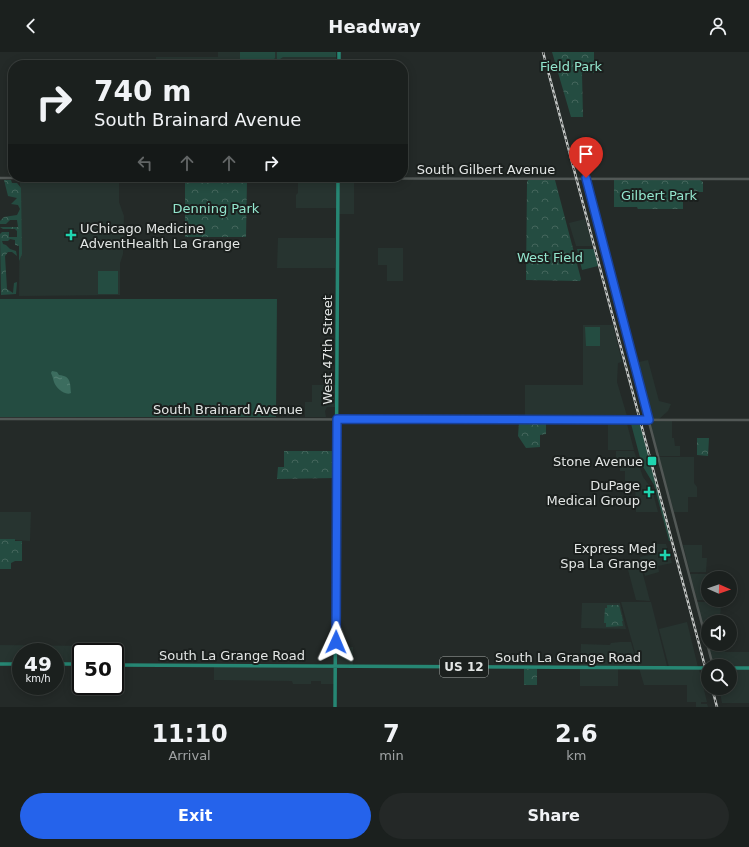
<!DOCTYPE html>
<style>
body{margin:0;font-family:"DejaVu Sans",sans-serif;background:#242827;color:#f1f3f6;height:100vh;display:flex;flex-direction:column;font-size:15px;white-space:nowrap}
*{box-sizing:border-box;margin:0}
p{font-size:13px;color:#a0a3a4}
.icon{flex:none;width:22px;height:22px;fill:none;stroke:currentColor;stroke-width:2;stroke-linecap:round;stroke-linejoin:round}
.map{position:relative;height:655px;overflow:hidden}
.panel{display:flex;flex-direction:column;background:#1b201e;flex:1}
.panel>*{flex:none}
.banner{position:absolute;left:8px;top:8px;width:400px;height:122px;border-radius:16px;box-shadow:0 2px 10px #0003,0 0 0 1px #393e3c;background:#1b201e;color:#f1f3f6;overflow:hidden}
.needle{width:26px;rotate:92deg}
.tools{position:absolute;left:701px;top:519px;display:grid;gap:8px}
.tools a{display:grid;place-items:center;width:36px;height:36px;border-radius:50%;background:#1b201e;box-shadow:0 2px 10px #0003,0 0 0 1px #393e3c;font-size:20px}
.speed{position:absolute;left:12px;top:591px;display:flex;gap:8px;font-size:20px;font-weight:700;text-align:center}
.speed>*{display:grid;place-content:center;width:52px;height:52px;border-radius:50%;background:#1b201e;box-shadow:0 2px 10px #0003,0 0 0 1px #393e3c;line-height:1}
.speed small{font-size:10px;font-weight:400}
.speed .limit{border:2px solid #111;border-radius:6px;background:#fff;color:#111}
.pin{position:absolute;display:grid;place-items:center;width:34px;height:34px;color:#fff;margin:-41px -17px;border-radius:50% 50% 50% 0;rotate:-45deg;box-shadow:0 0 4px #0007}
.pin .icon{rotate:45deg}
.me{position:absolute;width:44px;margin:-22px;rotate:1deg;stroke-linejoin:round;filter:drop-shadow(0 0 3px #0008)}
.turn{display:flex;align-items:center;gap:14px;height:84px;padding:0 20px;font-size:18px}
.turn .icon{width:52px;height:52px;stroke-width:2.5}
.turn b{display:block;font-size:28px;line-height:34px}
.lanes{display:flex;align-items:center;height:38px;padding:0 20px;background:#0003;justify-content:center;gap:20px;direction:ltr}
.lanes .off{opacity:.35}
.eta{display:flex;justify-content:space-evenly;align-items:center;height:68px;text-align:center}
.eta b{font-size:24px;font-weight:600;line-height:28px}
.cta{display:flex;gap:8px;margin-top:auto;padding:8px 20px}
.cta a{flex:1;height:46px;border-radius:24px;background:#2563eb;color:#fff;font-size:16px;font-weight:600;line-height:46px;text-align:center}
.cta a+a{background:#242827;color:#f1f3f6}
header{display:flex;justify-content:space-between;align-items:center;height:52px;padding:0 20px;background:#1b201e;font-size:18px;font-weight:600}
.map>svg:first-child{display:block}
.built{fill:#273430}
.green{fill:#244c41}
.forest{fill:url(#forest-crowns)}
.water{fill:url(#water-ripples)}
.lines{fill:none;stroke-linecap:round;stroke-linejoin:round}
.minor{stroke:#525856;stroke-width:2.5}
.major{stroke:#268673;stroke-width:3.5}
.rail-casing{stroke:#c3c6c5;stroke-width:2.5}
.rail{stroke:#1b201e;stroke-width:1;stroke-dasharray:3;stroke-linecap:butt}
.route-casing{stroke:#184099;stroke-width:10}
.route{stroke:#2563eb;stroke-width:7}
.poi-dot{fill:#1fd5b0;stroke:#1b201e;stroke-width:1.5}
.labels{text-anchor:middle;stroke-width:4;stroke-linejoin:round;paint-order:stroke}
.shield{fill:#1b201e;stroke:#a7aba9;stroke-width:1}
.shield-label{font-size:12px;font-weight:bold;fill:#e3e6e5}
.park-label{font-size:13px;fill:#93e6ce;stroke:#1b201e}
.street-label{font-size:13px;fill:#e3e6e5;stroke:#1b201e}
.poi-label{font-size:13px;fill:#e3e6e5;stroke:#1b201e;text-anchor:end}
</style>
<header><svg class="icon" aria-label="back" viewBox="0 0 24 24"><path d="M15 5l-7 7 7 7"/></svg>Headway<svg class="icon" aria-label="person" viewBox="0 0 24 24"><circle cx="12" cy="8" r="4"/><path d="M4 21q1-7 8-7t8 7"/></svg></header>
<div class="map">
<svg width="749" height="655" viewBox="0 0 749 655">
<defs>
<pattern id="forest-crowns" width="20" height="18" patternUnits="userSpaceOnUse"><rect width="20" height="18" fill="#244c41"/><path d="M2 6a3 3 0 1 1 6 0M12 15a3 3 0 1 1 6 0" fill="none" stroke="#44665c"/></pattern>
<pattern id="water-ripples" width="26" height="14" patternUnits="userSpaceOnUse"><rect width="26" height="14" fill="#3c6d5f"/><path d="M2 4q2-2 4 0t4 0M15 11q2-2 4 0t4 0" fill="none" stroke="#588276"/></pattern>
</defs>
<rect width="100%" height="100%" fill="#242a28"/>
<path class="built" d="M218 0H336V13H156V5H218Z
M298 125H354V162H339L338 156H296V143L298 141Z
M20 127 118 128 119 130V150L124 164 123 202 120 211V243L19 244Z
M585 167 593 194H576L569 171Z
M278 186H335V216H277Z
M378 196H403V229H387V213H378Z
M583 273H613L622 310 618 311 617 330 627 364 525 367V333H583Z
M648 308 659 349 671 352 668 359 659 367H649L634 311Z
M312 333H336V355H327L325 359 326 365H305V350H312Z
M608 368H626L634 398H608Z
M649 368H672V386H674L675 394H680V404H659Z
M616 399H634L643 425 652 437 658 460H636L635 430 640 429H625V419H620V415H616Z
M659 405H694V431L697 435V445H688V460H674Z
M0 460H31L30 489 0 487Z
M652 492H666L672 511 658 514 659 520 645 524 640 505 654 502Z
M683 493H702V506H707L706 520H690Z
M640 511 650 549 636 548 627 514Z
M690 522H716V526H708V548H716H697Z
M621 550H651L667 614 665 616 639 615Z
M697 550H721L720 570H708V580H705Z
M582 551H620L626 577 581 576Z
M687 570 698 615H669L659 577Z
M620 590H631L638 615H580L581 592 610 593 611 591Z
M708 592H718V595L724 596 725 600H749V615L713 614Z
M0 593 91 594V600H81V612L55 611V600H21V611H0Z
M336 595H353V614H336Z
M214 614 335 615V632H321V629H311V632H293L292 629 214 628Z
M580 616H618V634H580Z
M639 616 699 617 707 650H701V652H707L708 655H696V650H687V633H644Z
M730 616H749V651H722L719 636H730Z"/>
<path class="green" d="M240 0H275V6L272 9 240 8Z
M277 0H336V5H283L280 7V9H277Z
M577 197H594L598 214 582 218Z
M98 219H118V242H98Z
M0 247H277L276 365H0Z
M585 275H600V294H586Z
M630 368H639L671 489H669L654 433 642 413Z"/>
<path class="forest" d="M552 0H594V21H582L583 65H571Z
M4 128H11L12 131H17L21 136 22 202 19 209V194L15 193V188L10 187 8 189H2L3 192 6 193 10 197 16 199 17 204 12 200H8L5 204 7 237 13 241 14 231 17 230 16 242 1 243 0 182 2 180H9V185H17V179L15 177H3L0 175H18L17 168H10L6 172H0V169L4 165 17 163 20 157 18 153 11 152 17 146 8 144Z
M185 128H247L246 185H185Z
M528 128H555L581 227 580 229 526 228 527 130Z
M614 128H700L703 130V140H683V157H638L637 155H614Z
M519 370H546V382L540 383V395L526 396 518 384Z
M697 386H709L708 404 697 403Z
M284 399H336L335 426 277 427 278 415H284Z
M0 487H15V489H22V509H15L11 511V517H0Z
M607 553H619L623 569H622L623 574 606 575V571H604L605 556H607Z
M524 617H537V633H524Z"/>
<path class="water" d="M52 319 57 320 59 323C71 324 70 331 71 341 65 344 56 336 54 330 53 327 53 325 51 321Z"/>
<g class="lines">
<path class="minor" d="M0 126 749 127
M585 126 713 614
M0 367 749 368"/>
<path class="major" d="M339 13V0
M0 612H21
M55 612H81
M115 613 708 616
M730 616H749
M335 655 338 125"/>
<defs>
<path id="rail" d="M543 0 708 626
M712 636 717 655"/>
</defs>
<use href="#rail" class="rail-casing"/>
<use href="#rail" class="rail"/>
</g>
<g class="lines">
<defs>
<path id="route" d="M336 590 337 367 649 368 586 126"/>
</defs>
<use href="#route" class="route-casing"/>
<use href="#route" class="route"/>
</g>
<g class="poi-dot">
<path d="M69 177h4v4h4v4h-4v4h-4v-4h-4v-4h4z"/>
<rect x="647" y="404" width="10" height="10" rx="2"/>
<path d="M647 434h4v4h4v4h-4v4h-4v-4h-4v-4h4z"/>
<path d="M663 497h4v4h4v4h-4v4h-4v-4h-4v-4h4z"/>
</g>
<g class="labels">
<rect class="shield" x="440" y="605" width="48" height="20" rx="3"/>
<g class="shield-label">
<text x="464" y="619">US 12</text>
</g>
<g class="park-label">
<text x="571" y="19">Field Park</text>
<text x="659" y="148">Gilbert Park</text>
<text x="216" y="161">Denning Park</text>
<text x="550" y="210">West Field</text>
</g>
<g class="street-label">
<text x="486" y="122">South Gilbert Avenue</text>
<text transform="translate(327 298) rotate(-90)" y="5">West 47th Street</text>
<text x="228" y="362">South Brainard Avenue</text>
<text x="232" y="608">South La Grange Road</text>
<text x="568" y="610">South La Grange Road</text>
</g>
<g class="poi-label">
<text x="80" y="181" text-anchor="start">UChicago Medicine<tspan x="80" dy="15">AdventHealth La Grange</tspan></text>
<text x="643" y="414">Stone Avenue</text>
<text x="640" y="438">DuPage<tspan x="640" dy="15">Medical Group</tspan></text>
<text x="656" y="501">Express Med<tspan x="656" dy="15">Spa La Grange</tspan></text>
</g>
</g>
</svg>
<div class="tools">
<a><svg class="needle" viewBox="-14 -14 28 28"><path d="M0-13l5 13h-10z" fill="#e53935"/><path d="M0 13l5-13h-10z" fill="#a0a3a4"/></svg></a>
<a><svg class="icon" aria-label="sound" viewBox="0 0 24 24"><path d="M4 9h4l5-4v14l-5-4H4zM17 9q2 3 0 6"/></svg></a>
<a><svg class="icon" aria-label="search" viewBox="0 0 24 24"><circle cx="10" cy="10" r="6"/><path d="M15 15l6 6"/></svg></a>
</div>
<div class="speed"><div>49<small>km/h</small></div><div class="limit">50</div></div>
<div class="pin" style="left:586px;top:126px;background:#d93025"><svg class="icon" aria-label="arrive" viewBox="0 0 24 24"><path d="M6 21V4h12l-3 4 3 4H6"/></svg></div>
<svg class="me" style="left:336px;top:590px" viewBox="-20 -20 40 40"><path d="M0-17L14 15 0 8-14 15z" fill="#2563eb" stroke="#fff" stroke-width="4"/></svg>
<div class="banner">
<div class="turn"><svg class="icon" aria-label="right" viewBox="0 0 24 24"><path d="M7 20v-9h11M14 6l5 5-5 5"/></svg><div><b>740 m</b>South Brainard Avenue</div></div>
<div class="lanes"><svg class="icon off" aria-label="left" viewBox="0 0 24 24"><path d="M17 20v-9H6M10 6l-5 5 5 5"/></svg><svg class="icon off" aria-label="ahead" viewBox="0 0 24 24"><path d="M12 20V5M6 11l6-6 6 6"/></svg><svg class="icon off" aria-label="ahead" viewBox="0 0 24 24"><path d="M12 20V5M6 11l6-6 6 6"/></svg><svg class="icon" aria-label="right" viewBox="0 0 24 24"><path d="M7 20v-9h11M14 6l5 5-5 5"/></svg></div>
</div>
</div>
<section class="panel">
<div class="eta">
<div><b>11:10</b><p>Arrival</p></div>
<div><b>7</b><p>min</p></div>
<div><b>2.6</b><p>km</p></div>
</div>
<div class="cta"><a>Exit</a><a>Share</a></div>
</section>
